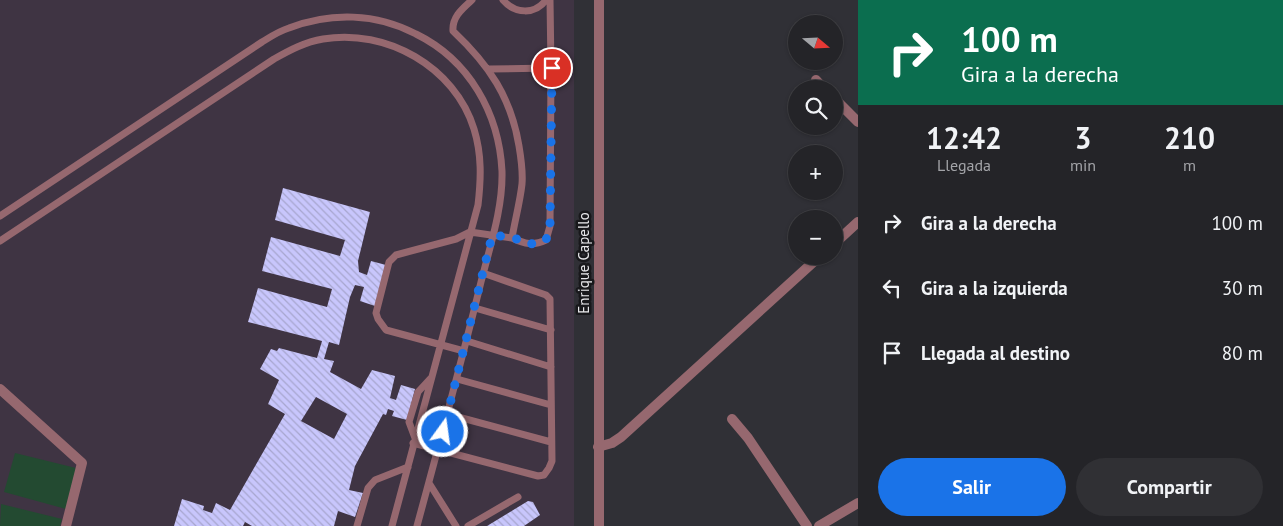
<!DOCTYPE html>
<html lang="es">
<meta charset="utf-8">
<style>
body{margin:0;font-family:"PT Sans",sans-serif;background:#303034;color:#f1f3f6;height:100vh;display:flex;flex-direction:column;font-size:19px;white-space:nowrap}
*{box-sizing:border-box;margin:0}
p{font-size:16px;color:#a3a4a8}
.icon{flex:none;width:28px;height:28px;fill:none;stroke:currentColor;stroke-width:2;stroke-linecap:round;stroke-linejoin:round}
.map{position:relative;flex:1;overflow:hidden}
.drawer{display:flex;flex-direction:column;background:#242428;width:425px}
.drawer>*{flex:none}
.hud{background:#0b6e4f;color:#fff;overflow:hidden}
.needle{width:32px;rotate:109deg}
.fabs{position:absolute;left:788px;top:15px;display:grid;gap:10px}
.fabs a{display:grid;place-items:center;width:55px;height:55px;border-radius:50%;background:#242428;box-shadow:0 1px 4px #0004,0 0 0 1px #414145;font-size:25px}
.pin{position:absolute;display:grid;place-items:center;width:42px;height:42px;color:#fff;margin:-21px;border:2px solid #fff;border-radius:50%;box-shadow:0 1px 5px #0007}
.me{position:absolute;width:55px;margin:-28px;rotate:14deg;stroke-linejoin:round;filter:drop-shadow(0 0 4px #0008)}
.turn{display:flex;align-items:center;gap:18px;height:105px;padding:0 20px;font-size:22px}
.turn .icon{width:65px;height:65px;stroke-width:2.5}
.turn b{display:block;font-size:35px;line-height:42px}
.eta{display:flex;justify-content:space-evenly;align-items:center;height:85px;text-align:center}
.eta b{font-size:30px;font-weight:700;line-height:35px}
.action{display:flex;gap:10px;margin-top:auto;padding:10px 20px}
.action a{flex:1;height:58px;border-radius:30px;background:#1a73e8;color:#fff;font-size:20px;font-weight:700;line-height:58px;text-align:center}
.action a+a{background:#303034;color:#f1f3f6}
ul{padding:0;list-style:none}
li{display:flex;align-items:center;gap:15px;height:65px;padding:0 20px}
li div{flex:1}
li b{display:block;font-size:19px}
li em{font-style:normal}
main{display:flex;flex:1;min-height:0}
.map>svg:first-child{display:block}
.medical{fill:#3f3443}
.green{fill:#234a31}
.building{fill:url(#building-back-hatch);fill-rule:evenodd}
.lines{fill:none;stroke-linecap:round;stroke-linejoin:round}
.lane{stroke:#96686f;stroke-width:7}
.street{stroke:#96686f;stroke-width:10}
.route{stroke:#1a73e8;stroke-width:9;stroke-dasharray:0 16.2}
.labels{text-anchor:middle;stroke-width:5;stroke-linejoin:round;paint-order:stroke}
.street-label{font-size:15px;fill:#e7e7ea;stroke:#18181b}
</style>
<main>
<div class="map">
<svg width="858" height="526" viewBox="0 0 858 526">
<defs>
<pattern id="building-back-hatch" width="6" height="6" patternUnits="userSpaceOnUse" patternTransform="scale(1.25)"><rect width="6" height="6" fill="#c8c6fc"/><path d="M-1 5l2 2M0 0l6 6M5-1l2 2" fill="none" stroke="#a7a6ce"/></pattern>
</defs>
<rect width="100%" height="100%" fill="#303036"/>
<path class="medical" d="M0 0H574V526H0Z"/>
<path class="green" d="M15 453 76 468 66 509 4 492Z
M1 504 62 519 60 526H0Z"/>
<path class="building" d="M283 188 370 212 358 261 359 272 367 275 371 261 386 265 375 306 360 301 364 287 355 285 350 297 339 345 329 342 324 359 334 361 330 372 361 389 372 370 395 376 390 398 396 400 401 385 415 389 407 420 392 416 394 411 388 409 386 415 383 414 355 466 349 490 363 493 355 517 338 511 334 526H252L245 522 243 526H174L182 499 204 506 203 510 212 513 216 503 230 510 285 414 268 404 279 380 260 369 271 349 277 351 279 348 317 358 322 341 248 322 258 288 327 307 332 289 262 271 271 237 340 256 345 240 275 220ZM316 397 347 414 334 439 301 421Z
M528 501 533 502 540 515 524 526H487Z"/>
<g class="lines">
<path class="lane" d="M472 0C462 9 452 17 453 31 489 65 511 97 519 146 521 158 523 172 522 184 520 202 515 220 512 238 525 244 533 246 546 240L550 226 551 68 550 0
M503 0C515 14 535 15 546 0
M489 69 551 68
M0 216 262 42C270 37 279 31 289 28 331 12 376 13 416 34 469 60 499 113 502 171 503 208 490 246 481 282 461 364 439 445 417 526
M0 241 274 59C290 50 305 42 323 39 386 28 455 67 474 129 482 155 481 179 478 205L392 526
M475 308 551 330
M467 341 551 367
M464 351 386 330 378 319 376 313 389 262 396 255 456 239 470 232 512 238
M457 379 551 405
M447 414 551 442
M415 438 409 422 418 392 430 379
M413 443 538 476 544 475 549 468 552 461 550 299 546 295 483 273
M429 483 456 526
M357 526 368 488 375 480 408 467
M468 526 518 497"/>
<path class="street" d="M816 80 824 89
M834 98 858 122
M834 244 858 222
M0 389 82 463 66 526
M732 419 748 438 807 526
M598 447 612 443 621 437 820 256
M599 526V0
M819 526 858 503"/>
</g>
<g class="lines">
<path class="route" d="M443 432 492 236C499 236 507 236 514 238 528 243 531 247 546 240L550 226 552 68"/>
</g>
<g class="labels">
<g class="street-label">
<text transform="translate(584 263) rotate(-90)" y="5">Enrique Capello</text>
</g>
</g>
</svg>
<div class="fabs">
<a><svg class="needle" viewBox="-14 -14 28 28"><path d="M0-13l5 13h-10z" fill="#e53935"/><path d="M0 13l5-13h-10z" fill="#a3a4a8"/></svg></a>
<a><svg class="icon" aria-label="search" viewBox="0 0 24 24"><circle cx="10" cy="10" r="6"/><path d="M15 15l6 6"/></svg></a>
<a>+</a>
<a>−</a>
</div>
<div class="pin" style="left:552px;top:68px;background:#d93025"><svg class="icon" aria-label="arrive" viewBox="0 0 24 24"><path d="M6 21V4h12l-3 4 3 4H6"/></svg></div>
<svg class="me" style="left:443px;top:432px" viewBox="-20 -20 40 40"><circle r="17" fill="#1a73e8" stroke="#fff" stroke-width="3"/><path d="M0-11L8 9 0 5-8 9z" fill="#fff"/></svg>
</div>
<section class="drawer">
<div class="hud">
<div class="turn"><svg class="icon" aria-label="right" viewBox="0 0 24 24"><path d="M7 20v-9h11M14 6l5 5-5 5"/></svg><div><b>100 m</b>Gira a la derecha</div></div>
</div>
<div class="eta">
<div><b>12:42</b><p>Llegada</p></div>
<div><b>3</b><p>min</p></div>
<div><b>210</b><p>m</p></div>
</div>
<ul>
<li><svg class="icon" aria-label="right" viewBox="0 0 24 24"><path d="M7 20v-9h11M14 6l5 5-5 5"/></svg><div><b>Gira a la derecha</b></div><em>100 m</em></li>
<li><svg class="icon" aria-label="left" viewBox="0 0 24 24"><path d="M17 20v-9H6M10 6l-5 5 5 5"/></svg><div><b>Gira a la izquierda</b></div><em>30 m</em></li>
<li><svg class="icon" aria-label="arrive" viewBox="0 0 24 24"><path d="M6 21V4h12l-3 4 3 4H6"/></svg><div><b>Llegada al destino</b></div><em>80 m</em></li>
</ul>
<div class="action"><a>Salir</a><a>Compartir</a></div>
</section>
</main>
